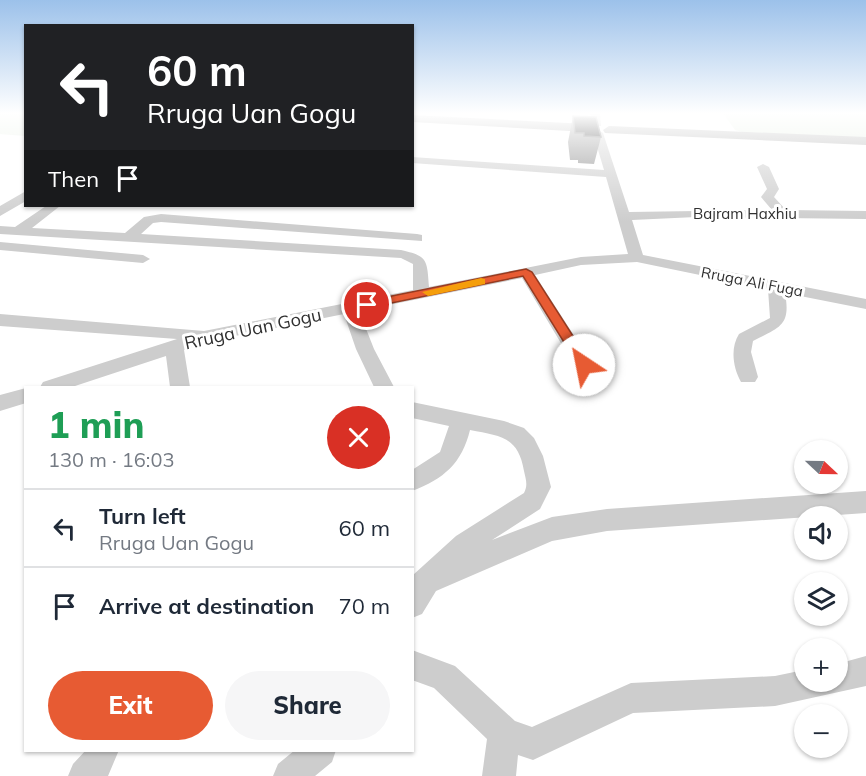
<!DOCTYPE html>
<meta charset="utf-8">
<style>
body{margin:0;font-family:Mulish,sans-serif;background:#f6f6f7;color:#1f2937;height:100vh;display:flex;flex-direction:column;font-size:22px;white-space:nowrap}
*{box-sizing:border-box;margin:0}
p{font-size:20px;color:#747a83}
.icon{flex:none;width:33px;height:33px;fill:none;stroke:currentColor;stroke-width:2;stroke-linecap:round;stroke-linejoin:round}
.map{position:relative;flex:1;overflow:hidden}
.details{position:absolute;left:24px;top:386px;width:390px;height:366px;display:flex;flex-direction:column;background:#fff;border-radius:0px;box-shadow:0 2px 4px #0004}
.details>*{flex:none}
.hud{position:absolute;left:24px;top:24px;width:390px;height:183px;border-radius:0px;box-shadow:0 2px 4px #0004;background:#202124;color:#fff;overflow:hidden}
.needle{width:39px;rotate:112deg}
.buttons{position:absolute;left:794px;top:440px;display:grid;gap:12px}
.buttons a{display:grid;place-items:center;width:54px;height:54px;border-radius:50%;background:#fff;box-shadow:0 2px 4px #0004;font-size:30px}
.pin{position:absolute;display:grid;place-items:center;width:51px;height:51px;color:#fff;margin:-26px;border:3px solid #fff;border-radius:50%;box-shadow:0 2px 6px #0007}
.me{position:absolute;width:66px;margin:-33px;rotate:326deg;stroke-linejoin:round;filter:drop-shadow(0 0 4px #0008)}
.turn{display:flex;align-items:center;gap:21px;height:126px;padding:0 24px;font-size:27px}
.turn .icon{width:78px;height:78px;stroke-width:2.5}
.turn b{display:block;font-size:42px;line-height:51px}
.then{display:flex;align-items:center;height:57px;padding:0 24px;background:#0003;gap:12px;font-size:22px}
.round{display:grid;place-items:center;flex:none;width:63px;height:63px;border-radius:32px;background:#f6f6f7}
.summary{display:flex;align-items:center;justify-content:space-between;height:102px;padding:0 24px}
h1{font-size:36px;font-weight:800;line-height:45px;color:#1e9e55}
.cta{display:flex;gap:12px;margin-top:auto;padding:12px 24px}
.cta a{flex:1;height:69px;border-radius:36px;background:#e75b33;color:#fff;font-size:24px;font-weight:800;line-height:69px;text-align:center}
.cta a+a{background:#f6f6f7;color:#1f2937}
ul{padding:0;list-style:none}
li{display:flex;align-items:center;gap:18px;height:78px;padding:0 24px;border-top:2px solid #e0e1e3}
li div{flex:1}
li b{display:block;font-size:22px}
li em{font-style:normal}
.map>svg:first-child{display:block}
.green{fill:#e2edde}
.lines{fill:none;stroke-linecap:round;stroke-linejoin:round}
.minor{fill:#cdcdcd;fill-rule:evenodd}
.major{fill:#a8a8a8;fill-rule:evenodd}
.wall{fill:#8b8b8b}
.building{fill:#171717;stroke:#5d5d5d;stroke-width:1.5}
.route{fill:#e75b33;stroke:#963b21;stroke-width:1.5}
.slow{fill:#f59e0b}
.labels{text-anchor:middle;stroke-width:6;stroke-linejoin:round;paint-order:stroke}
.far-street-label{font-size:15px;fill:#303030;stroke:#fff}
.street-label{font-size:18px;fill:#303030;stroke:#fff}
</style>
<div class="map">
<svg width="866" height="776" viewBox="0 0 866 776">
<rect width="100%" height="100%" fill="#fff"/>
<path class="green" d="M0 113H25V136L0 134Z
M723 113H866V138L742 132 735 130Z"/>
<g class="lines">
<path class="minor" d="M590 113H600L601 126H595Z
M598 130 603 133 629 212 772 210 761 197 767 189 757 167 763 164 769 167 779 189 774 197 786 210 866 211V219L696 217 632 220 643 255 866 299V309L785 293C791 326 780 327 753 341L751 352 758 377 755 382H741C733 368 730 348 739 334L770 318 768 289 637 262 581 265 535 275 593 365 591 370H577L522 278 359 311 374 349 394 387H374L356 349 344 314 210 341 184 350 190 387H170L166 356 72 387H40L43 382 177 339 0 326V314L204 331 413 290V264L401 258 0 234V226L15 227 46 206H60L32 228 125 233 144 217 161 214 417 234 422 235V241L161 222 153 223 141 234 401 250C428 256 427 260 429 287L581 257 628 254 606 177 412 163V157L604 170 593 133Z
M26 191V201L0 216V206Z
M0 242 143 255 150 259 143 263 0 250Z
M26 388V403L0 411V395Z
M412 402 504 421 524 428 534 438 543 456 551 487 540 509 492 540 552 517 607 509 866 491V513L607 531 552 541 436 591 422 614 412 618 413 575 456 536 524 493C528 485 526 480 524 471 518 436 500 436 470 430 462 463 444 479 412 491V470L440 452 449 426 412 418Z
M412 650 455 666 515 721 532 727 631 683 775 676 804 670V681H837V664L866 656V686L775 706 633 713 533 760 518 755 516 776H482L487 739 434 688 412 680Z
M86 750H119L108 776H68L73 764Z
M295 750H336L332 762 315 776H273L278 764Z"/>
<path class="major" d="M412 115 587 124 593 128 587 132 412 122Z
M609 126 866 137V145L605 133 603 130Z"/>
</g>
<path class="wall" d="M573 116 601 137 594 164 578 163V160H570L568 142Z"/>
<path class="building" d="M573 116 596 117 601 137 584 136V133H575Z"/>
<linearGradient id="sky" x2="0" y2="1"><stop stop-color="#9cc1ea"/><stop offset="0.51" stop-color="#fff"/><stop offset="1" stop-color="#fff" stop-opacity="0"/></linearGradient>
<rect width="866" height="222" fill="url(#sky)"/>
<path class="route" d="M526 269 532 272 589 361V368H580L523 276 367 308 361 305 367 301Z"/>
<path class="slow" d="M481 278 485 279V284L428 296 422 292Z"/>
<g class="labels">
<g class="far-street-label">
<text x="745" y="219">Bajram Haxhiu</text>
<text transform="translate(752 282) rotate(11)" y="5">Rruga Ali Fuga</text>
</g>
<g class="street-label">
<text transform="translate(253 329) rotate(-12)" y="6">Rruga Uan Gogu</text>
</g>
</g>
</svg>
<div class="buttons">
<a><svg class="needle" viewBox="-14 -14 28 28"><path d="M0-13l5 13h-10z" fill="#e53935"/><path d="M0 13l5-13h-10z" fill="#747a83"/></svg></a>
<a><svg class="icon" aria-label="sound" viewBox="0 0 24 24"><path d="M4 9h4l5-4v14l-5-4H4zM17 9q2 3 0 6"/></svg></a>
<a><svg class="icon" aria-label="layers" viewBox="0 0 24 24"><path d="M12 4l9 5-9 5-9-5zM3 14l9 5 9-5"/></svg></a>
<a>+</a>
<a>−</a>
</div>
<div class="pin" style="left:367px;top:305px;background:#d93025"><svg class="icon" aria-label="arrive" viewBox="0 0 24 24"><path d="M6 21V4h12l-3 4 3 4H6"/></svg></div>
<svg class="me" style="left:584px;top:365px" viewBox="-20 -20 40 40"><circle r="19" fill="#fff"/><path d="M0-13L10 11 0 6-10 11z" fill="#e75b33"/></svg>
<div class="hud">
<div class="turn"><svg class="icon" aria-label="left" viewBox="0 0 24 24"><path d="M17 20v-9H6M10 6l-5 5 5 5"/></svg><div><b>60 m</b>Rruga Uan Gogu</div></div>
<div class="then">Then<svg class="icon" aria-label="arrive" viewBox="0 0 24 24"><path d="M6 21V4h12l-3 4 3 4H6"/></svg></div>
</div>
<section class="details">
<div class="summary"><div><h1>1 min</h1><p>130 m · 16:03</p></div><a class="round" style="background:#d93025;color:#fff"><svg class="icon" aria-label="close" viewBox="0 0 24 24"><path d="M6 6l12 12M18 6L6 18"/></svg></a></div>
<ul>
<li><svg class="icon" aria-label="left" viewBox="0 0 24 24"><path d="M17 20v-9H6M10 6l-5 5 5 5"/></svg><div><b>Turn left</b><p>Rruga Uan Gogu</p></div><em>60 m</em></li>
<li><svg class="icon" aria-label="arrive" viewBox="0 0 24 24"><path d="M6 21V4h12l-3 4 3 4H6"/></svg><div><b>Arrive at destination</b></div><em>70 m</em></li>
</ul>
<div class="cta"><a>Exit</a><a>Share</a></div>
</section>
</div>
